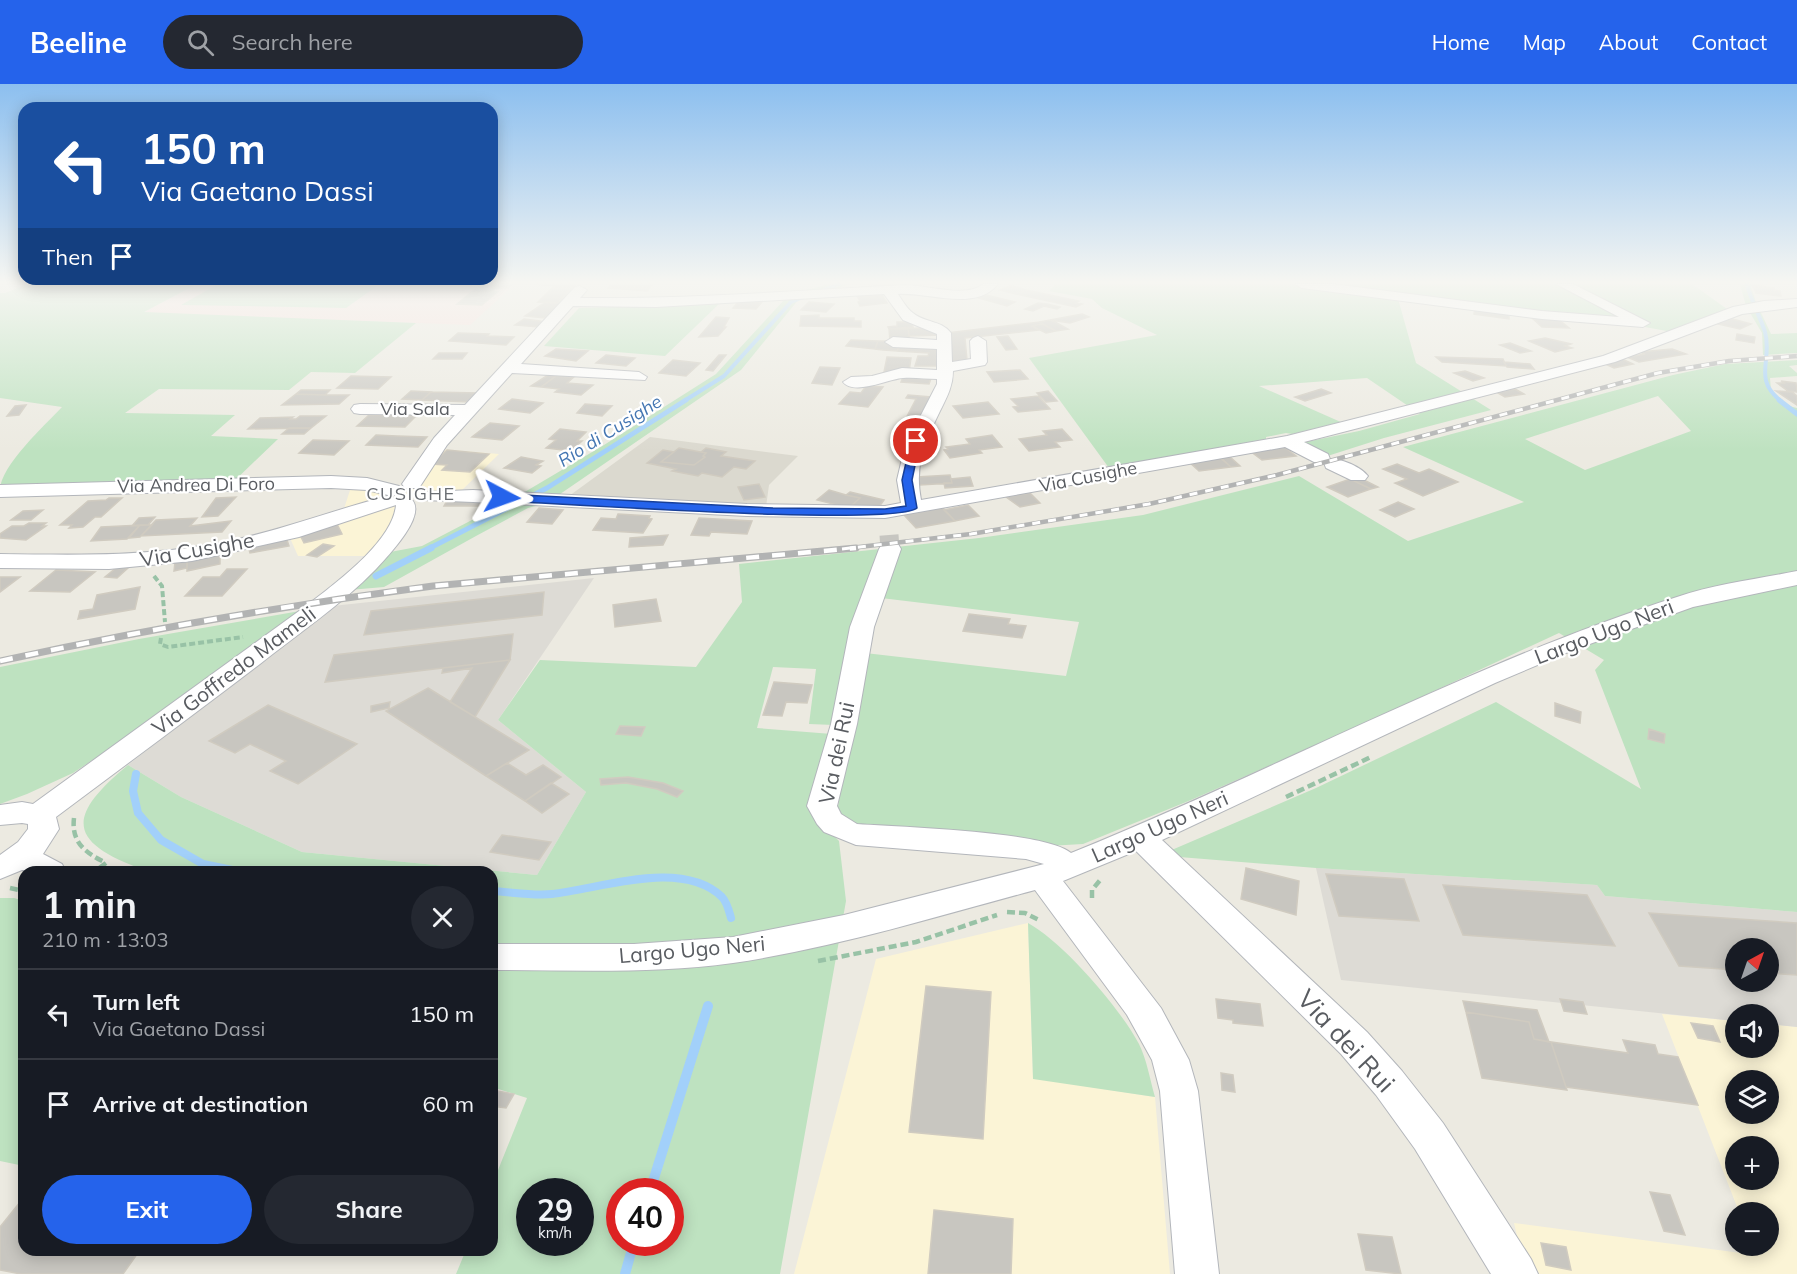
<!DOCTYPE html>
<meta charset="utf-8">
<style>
body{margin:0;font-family:Mulish,sans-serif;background:#242831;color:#f1f3f6;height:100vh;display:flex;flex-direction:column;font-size:22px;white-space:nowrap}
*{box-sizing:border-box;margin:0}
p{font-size:20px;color:#9ea1a6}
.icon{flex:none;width:33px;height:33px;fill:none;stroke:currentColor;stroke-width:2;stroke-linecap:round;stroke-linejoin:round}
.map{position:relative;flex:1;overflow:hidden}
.drawer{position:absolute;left:18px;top:782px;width:480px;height:390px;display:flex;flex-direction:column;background:#171b24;border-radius:18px;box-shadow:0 3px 15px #0003}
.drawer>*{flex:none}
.banner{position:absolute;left:18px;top:18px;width:480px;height:183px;border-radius:18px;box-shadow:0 3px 15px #0003;background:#1a4fa0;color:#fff;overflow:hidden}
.needle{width:39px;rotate:40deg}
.fabs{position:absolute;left:1725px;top:854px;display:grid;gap:12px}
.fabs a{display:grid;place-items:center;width:54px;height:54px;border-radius:50%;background:#171b24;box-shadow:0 3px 15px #0003;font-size:30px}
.speed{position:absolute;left:516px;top:1094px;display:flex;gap:12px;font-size:30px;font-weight:700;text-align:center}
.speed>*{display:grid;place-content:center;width:78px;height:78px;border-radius:50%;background:#171b24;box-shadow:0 3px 15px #0003;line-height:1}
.speed small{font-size:15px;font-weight:400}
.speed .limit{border:9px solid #d22;background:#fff;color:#111}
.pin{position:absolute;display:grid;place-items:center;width:51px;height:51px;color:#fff;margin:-26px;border:3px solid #fff;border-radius:50%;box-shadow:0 2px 6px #0007}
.me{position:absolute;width:66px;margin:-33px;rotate:94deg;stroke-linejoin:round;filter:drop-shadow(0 0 4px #0008)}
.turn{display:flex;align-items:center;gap:21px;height:126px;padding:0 24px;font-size:27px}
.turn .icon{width:78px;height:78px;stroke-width:2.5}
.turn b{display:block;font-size:42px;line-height:51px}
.then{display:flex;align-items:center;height:57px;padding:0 24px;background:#0003;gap:12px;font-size:22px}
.round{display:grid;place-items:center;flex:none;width:63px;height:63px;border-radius:32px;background:#242831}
.overview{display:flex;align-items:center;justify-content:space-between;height:102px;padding:0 24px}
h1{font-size:36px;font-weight:700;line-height:45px}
.cta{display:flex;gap:12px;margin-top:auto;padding:12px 24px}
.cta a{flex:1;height:69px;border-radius:36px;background:#2563eb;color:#fff;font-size:24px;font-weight:700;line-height:69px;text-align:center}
.cta a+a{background:#242831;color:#f1f3f6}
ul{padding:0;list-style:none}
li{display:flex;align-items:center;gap:18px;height:90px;padding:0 24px;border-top:2px solid #363941}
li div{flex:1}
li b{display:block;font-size:22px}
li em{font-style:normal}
header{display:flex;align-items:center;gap:36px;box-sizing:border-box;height:84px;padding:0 30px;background:#2563eb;color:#fff}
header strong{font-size:28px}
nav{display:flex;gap:33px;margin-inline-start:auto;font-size:21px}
.search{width:420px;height:54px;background:#242831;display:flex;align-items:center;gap:15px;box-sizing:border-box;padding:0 21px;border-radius:33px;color:#9ea1a6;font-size:22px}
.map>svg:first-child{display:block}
.commercial{fill:#fbf4d6;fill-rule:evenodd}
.industrial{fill:#dddbd5;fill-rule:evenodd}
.education{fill:#dbd9cf}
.medical{fill:#f9e0dc}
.green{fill:#bee2c0;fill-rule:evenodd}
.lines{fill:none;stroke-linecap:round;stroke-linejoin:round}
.stream-far4{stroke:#a2d0fa;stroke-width:4}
.stream-far3{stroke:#a2d0fa;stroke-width:5}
.stream-far2{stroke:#a2d0fa;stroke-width:7}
.stream-far1{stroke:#a2d0fa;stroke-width:8}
.stream{stroke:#a2d0fa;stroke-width:10}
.building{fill:#c8c6c0;stroke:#d0cbc0;stroke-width:1.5}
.minor-tunnel{stroke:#c7c6c1;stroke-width:19;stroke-dasharray:19 10;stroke-linecap:butt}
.minor-casing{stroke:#b3b6bb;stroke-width:2}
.path-far1{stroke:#98c2a6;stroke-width:4;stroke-dasharray:6 3;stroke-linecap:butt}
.path{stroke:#98c2a6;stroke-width:4.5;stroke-dasharray:8 4;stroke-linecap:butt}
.minor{fill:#fff;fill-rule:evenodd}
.rail-far1-casing{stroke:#b2b3b3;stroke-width:4.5}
.rail-casing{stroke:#b2b3b3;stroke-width:7}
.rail-far1{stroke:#fff;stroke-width:3;stroke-dasharray:8;stroke-linecap:butt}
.rail{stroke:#fff;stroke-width:4.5;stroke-dasharray:13;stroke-linecap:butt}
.route{fill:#2563eb;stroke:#184099;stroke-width:1.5}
.labels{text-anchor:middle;stroke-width:4.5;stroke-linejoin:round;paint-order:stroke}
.far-street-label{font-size:18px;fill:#595c61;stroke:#fff}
.far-water-label{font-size:18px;font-style:italic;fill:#4476b2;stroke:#fff}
.far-neighbourhood-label{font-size:18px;letter-spacing:1.5px;fill:#6a6e73;stroke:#fff}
.street-label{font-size:21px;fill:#595c61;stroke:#fff}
.near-street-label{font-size:26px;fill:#595c61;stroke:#fff}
</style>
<header>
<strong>Beeline</strong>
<div class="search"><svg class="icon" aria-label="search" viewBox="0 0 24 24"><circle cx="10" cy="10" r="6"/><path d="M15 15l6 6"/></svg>Search here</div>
<nav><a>Home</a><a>Map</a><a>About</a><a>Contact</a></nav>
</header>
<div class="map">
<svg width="1797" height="1190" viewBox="0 0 1797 1190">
<rect width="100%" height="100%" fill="#eceae1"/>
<path class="commercial" d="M439 365 499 370 459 409H407L394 445 369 472H298L286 445 342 431 351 403 407 409Z
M1028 839 1033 994 1155 1013 1170 1190H794L876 875Z
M1662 930 1735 937 1736 963H1768L1769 940 1797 943V1190H1526L1514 1139 1756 1171 1752 1161H1768V1128H1739ZM1736 996H1768V1029H1736ZM1736 1062H1768V1095H1736Z"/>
<path class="industrial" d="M594 494 498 636 586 708 537 791 302 768 181 713 128 681 216 612 323 523Z
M1316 784 1597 801 1605 812 1797 828V943L1769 940 1768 930H1736L1735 937 1341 896ZM1736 864H1768V897H1736Z"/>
<path class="education" d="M650 353 798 372 769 401 766 423 569 412Z"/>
<path class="medical" d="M197 200H515L470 241 143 229Z"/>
<path class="green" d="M28 200H197L144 228 416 239 355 289 311 288 289 306 159 305 125 329 235 331 211 352 278 355 229 402 0 406C0 382 46 340 62 323L0 314V209H5Z
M218 200 377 202 346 224 181 221Z
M829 200H847L835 207 799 215 741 286 547 419 528 424 476 452 384 503 326 508 369 472 422 462 518 412 604 361 716 290 783 217 800 208Z
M1056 200H1692L1727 225 1672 248 1602 235 1397 211 1416 279 1491 326 1384 354 1318 375 1291 361 1359 347 1420 330 1367 294 1259 302 1343 339 1292 350 1286 349 1266 353V356L1109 384 1029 274 1157 251 1102 224 1092 215 1049 207Z
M1740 200H1750L1756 218 1771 250 1797 249V269L1763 271 1762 249 1746 222Z
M719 220 665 272 544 262 579 224Z
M1797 276V281L1789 282 1797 289V292L1770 294 1771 307 1789 322 1797 324V828L1605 812 1597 801 1316 784 1167 772V768L1316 704 1496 618 1641 705 1595 586 1604 576 1559 549 1342 650 1191 716 1083 760 1048 762 859 746 837 728 865 569 1066 592 1079 538 881 514 896 463 979 454 1143 431 1299 392 1408 457 1524 418 1403 363 1673 291 1725 280ZM1658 312 1691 347 1585 386 1525 355Z
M880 465 834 641 809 640 816 585 773 583 757 644 832 650 819 737 839 757 846 817 780 1190H456L466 1166H492V1101L527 1014 492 1003V788L147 787C67 759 65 733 128 681L181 713 302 768 537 791 586 708 498 636 540 576 696 583 742 518 739 480ZM530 1107H580V1158H530ZM620 1107H670V1158H620Z
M323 523 73 689 27 710 0 720V583L139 555Z
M0 814H14L24 817V1082L0 1077Z
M1028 839C1063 858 1120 924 1139 960 1147 976 1150 996 1155 1013L1033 995Z"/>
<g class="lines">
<path class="stream-far4" d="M1747 200C1751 217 1760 232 1765 248 1773 276 1752 295 1781 317
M819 208 839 200
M684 317 724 292 791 218 803 213"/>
<path class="stream-far3" d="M1779 316 1797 330
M428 465 547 404 686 316"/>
<path class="stream-far2" d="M376 492 431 464"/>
<path class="stream-far1" d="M136 690 133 707 138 729 161 756 203 780 242 788
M492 807C512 808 532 812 552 810 601 805 681 774 722 813 727 818 729 827 731 834"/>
<path class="stream" d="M650 1107 708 922
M625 1190 634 1158"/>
</g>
<path class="building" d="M483 200H512L508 204 478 203Z
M534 200H575L558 219 538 218 554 202Z
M612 200H653L647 207 608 204Z
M1752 201 1774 204V206L1780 207 1781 212 1756 209Z
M1010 202 1017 203 1026 206 1016 210 1000 206Z
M478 203 496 204 491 208H497L482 221 457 220Z
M1026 206 1079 217 1076 219 1082 220 1076 223 1016 210Z
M978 209 1015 218 1007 222 972 212Z
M882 211 887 219 860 222 858 218 860 217 857 212Z
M739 217 762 218 756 225 733 224Z
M809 218 834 220 826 228 801 226Z
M544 219H561L545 234 525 232Z
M1038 219 1047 220 1060 223 1057 225 1044 222 1033 227 1025 225Z
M1475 223 1509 230V235L1474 230Z
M1082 230 1089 233 1070 239 1050 236Z
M819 231V234H854V237H861V243L800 242 801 232Z
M716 233 729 234 724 243H726L718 252 699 253Z
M1532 234 1558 235 1569 244 1542 243Z
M1729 234 1751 240 1740 245 1718 240Z
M524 235 540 237 544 238 539 243 515 241Z
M1050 236 1055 238 1068 245 1056 247 1039 238Z
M897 238H912L913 243 889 245 888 243 897 242Z
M1040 238 1042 240 1032 242 1039 246 1030 247 965 254 967 276 948 278 947 249Z
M1042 240 1056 247 1046 249 1032 242Z
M918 244H934L941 251 909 252 908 245Z
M889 245H908L910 257H890Z
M458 249 489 250 487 252 514 253 506 261 449 257Z
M1737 250 1755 253 1754 259 1736 256Z
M1008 252 1017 265 1006 266 997 253Z
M1545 254 1571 260 1565 262 1572 264 1555 268 1529 257Z
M851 256 878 257 875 265 846 262Z
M878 257H889L900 260 897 267 883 266 875 265Z
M1510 259 1531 267 1520 269 1500 261Z
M900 260 943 262 940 282H915L918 272H928L929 269 897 267Z
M556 265 588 267 576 277 545 272Z
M1672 265 1686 270 1639 278 1627 273 1645 270 1639 268Z
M439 269H467L462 275H433Z
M606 271 635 274 626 282 596 279Z
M719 271H726L713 287 706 286Z
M887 273 911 274 909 288H884Z
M1436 273 1503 275 1506 282 1442 278Z
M1622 275 1633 280 1614 284 1603 279Z
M673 276 700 279 686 292 659 289Z
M1504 278 1530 280 1534 285 1507 283Z
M820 283 840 284 832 301 812 299Z
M1020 286 1028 295 994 298 987 288Z
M1465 287 1484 294 1473 297 1454 289Z
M904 290 932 292 929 300 901 298Z
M548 291 556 292 541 303 531 302Z
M351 292 391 293 378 305 337 304Z
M556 292 574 293 567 299 593 301 581 311 555 308 559 305 541 303Z
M1781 297 1796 299 1797 308 1788 307 1777 299H1784Z
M866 302 883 303 868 323 839 320 850 308 861 309Z
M1321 305 1331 309 1305 317 1295 313Z
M1515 305 1524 310 1505 313 1496 308Z
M301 306H330L325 311 296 310Z
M411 307 431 308 422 316 402 315Z
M1048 307 1057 317 1046 318 1037 309Z
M1776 307 1792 308 1797 312V321Z
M431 308 478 309 470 318 422 316Z
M296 310 325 311H349L339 320 282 321Z
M908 311 931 313 918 339 904 338 916 315 906 314Z
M1038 312 1050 325 1018 328 1013 323 1018 322 1011 315Z
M512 315 543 319 530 329 499 325Z
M988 318 999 330 963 334 953 322Z
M585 320 612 322 602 332 577 329Z
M26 321 19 331 7 332 15 322Z
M369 331 416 332 405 343 357 342Z
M300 332H326L311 344 248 345 260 334 293 333 290 335H296Z
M490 339 519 342 502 356 472 353Z
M289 344H311L304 350H282Z
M560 345 586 348 577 357H582L571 367 546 364 556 356 549 355Z
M1062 345 1072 356 1055 358 1060 363 1029 367 1019 355 1047 351 1043 347Z
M376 351 397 352 427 353 418 363 366 361Z
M992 351 1002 363 979 366 982 369 950 374 944 366 948 365 946 363 970 360 966 355Z
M313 356 349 357 334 371 299 369Z
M1283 362 1296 372 1262 376 1250 367Z
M679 364 706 369 703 372 705 373 694 381 661 378Z
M706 364 726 368 721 372 755 377 746 385 734 383 722 393 702 389 698 392 672 387 676 385 647 379 663 366 674 368 661 378 694 381 705 373 703 372 706 369 701 368Z
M447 366 489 370 470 388 442 386 447 381 432 380Z
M1229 372 1240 382 1231 383 1220 373Z
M521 373 543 377 536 381 541 382 532 389 504 384Z
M1219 373 1231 383 1199 387 1187 376Z
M1397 380 1419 389 1429 385 1458 398 1423 412 1395 399 1407 395 1383 385Z
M950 391 952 399 920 401 917 393Z
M970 393 973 402 945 404 944 399H952L951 395Z
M1358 393 1378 403 1371 405 1350 395Z
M1350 395 1371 405 1348 413 1327 403Z
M759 400 765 413 744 416 738 403Z
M829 406 846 411 860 414 849 424 817 416Z
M850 408 884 416 879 423 851 422 860 414 846 411Z
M1030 409 1040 419 1020 423 1006 413Z
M236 413 218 432 202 433 216 414Z
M109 414H122L101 433H95L83 443 69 444 72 441H60L88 417 106 416Z
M448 415H483L479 422H444Z
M1398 418 1414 425 1395 433 1380 426Z
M968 421 979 432 955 437 944 426Z
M539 424 563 426 552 440 527 438Z
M943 424 955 437 916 444 904 431Z
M43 426 31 436H11L23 427Z
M618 430 650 432 649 434 652 435 643 449 593 446 601 434 616 435Z
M155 433 148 441 132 442 139 434Z
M197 434 190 442 231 437 222 448 141 452 156 436Z
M699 434 752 437 747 450 711 448 709 452 691 451Z
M29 439H46L42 442H46L26 456 0 454V450L12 442H24Z
M337 440 342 450 304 459 299 449Z
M140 441H152L140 453 129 454Z
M140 441 127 455 91 457 101 443Z
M668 451 663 461 629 463 630 454Z
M286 453 289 462 250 469 248 462Z
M323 460 334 462 317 473 307 471Z
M220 469V480L187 487V475Z
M187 475V484L174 487 175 478Z
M116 484H128L117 494 105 493Z
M227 485H247L222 512H185L203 493H220Z
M56 486 95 488 70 508 30 507Z
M0 493H20L0 508Z
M140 503 135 525 78 535 80 527 93 525 97 511Z
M544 508 542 531 364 551 371 527Z
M656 515 661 537 615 543 613 521Z
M969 530 1010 535 1008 540 1026 542 1022 554 963 547Z
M513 550 510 576 325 598 334 571Z
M510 576 475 633 450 618 472 584 442 589 443 584Z
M774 598 812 601 807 619 786 618 782 632 763 631Z
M428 604 475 633 529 666 486 692 386 627Z
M390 618 389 624 371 628V622Z
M1555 619 1581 628 1580 639 1555 632Z
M268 621 357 660 298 700 270 687 286 677 250 660 235 669 209 657Z
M620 642 645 643 641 652 616 650Z
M1649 645 1665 650 1664 659 1648 655Z
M507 679 526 691 543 681 561 693 525 717 486 692Z
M628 693 663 699 683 707 677 713 657 705 626 699 601 701 600 695Z
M551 699 569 710 542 729 525 717Z
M502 751 551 758 539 776 490 768Z
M1246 784 1299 797 1296 831 1241 815Z
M1326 790 1404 795 1419 837 1339 832Z
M1443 801 1587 811 1615 862 1463 851Z
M1649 829 1797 839V891L1768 889V864H1736V886L1679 882Z
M926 902 991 908 983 1055 909 1048Z
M1216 915 1260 920 1263 942 1233 939V936L1218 934Z
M1560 915 1583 918 1587 930 1564 927Z
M1463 917 1537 926 1549 958 1534 955 1529 938 1466 928Z
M1466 928 1529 938 1534 955 1551 958 1567 1006 1482 994Z
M1691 939 1713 942 1720 958 1698 954Z
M1623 956 1655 961 1658 970 1678 973 1698 1021 1566 1003 1551 958 1628 969Z
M1221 989 1233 991 1235 1008 1222 1006Z
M492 1006 514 1010 506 1024 492 1022Z
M1650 1108 1670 1111 1685 1151 1664 1147Z
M21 1117 24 1118V1166H140L123 1190H21L0 1186V1143Z
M934 1126 1013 1135 1011 1190H928Z
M1358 1150 1392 1153 1401 1190 1366 1186Z
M1541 1159 1566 1163 1571 1186 1546 1181Z"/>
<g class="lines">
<path class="minor-tunnel" d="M889 451 890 465"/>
<defs>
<path id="minor" d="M983 200H998C976 228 928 208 898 210 902 216 907 225 913 229 925 239 941 236 951 249L952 278 971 275 970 257 973 254 978 252 986 257 987 278 985 281 953 287C953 302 947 313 940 327 925 358 914 380 921 416L1287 352 1603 272 1733 223 1764 217 1797 215V223L1742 230 1615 278 1304 358 1328 370 1330 375C1341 374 1361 383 1368 392L1365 396H1351L1326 384 1324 379 1314 378 1285 363 885 434 747 432 473 418 424 416 421 412 424 408 473 406 747 420 885 422 901 419 897 396 905 362 937 300V295C926 295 914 293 903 294 888 295 854 312 843 298L851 293 872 292 902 284 937 286V265L893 263 885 258 893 253 937 256V250L903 236 884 210 656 223 573 222 521 280 639 288 647 293 645 296 512 289 447 361 419 404H405L402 400 434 354 455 331 360 330 354 329 351 325 354 321 360 320 465 321 575 203 580 202 587 206 580 214C688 215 796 207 903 201 925 200 966 215 983 200Z
M1295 200H1333L1542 227 1619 233 1556 200H1573L1650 239 1643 243 1542 235 1302 204Z
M331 392 367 394 399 402 402 406 399 410 392 412 367 406 331 404 0 413V401Z
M388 412 395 414 398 418 406 415 413 417C425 434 388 472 376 485 341 521 299 549 260 580 192 632 124 682 56 733L59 745 43 770 62 780 66 788 22 786 0 795V771L18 758 28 745V740L22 739 0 741V721L22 718 33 720 310 519C337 498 393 457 396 421L299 453 192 477 109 485 0 484V470C77 471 148 473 224 458 280 447 333 426 388 412Z
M890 459 898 460 901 465 874 543 857 640 837 722 841 730 857 740C899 743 1045 747 1071 769 1275 687 1468 580 1677 513 1715 500 1758 495 1797 487V501L1693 523 1573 566 1495 599 1162 756 1367 948 1402 987 1443 1039 1531 1175 1538 1190H1491L1415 1065 1376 1011 1341 970 1136 767 1063 797 1161 924 1189 976 1198 1007 1219 1190H1175L1160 1007 1152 976 1127 931 1035 806C935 833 835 864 733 879 654 890 572 886 492 886V860H634L733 853 844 831 1044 780 1026 775 856 761 824 748 817 740 807 722 831 640 850 543 879 465 882 460Z"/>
</defs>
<use href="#minor" class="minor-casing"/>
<path class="path-far1" d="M154 492 162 502 165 538
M161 554 160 560 168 563 243 553"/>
<path class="path" d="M1286 713 1371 673
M74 734C71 759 86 769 106 779L94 788
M10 804 24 807
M1092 814V806L1101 795
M1007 828 1025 829 1041 837
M818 877 916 858 997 831"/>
<use href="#minor" class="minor"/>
<defs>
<path id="rail-far1" d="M842 465 971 450 1149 420 1277 391 1658 289 1729 277 1797 272"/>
<path id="rail" d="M0 577C143 546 287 521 433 502L856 464"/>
</defs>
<use href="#rail-far1" class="rail-far1-casing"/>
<use href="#rail" class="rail-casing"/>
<use href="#rail-far1" class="rail-far1"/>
<use href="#rail" class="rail"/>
</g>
<linearGradient id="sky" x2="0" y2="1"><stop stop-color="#8cbfef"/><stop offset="0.54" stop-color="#f6f6f2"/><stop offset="1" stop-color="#f6f6f2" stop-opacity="0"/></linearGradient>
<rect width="1797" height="367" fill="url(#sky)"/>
<path class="route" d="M916 354 920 357 912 396 917 424C894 443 556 419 502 417L497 413 502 410 773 424 885 425 906 422 902 396 911 357Z"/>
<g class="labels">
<g class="far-street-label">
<text x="415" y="331">Via Sala</text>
<text transform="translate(1088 393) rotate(-11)" y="6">Via Cusighe</text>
<text transform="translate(196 401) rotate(-1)" y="6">Via Andrea Di Foro</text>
</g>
<g class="far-water-label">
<text transform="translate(610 347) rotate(-32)" y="6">Rio di Cusighe</text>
</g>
<g class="far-neighbourhood-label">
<text x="411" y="416">CUSIGHE</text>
</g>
<g class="street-label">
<text transform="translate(197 466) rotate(-10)" y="7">Via Cusighe</text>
<text transform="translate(1604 548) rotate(-21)" y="7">Largo Ugo Neri</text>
<text transform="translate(234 587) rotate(-37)" y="7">Via Goffredo Mameli</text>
<text transform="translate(837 669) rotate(-78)" y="7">Via dei Rui</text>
<text transform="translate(1160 743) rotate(-24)" y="7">Largo Ugo Neri</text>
<text transform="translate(692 866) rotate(-5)" y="7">Largo Ugo Neri</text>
</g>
<g class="near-street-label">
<text transform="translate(1346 957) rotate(47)" y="9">Via dei Rui</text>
</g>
</g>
</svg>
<div class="fabs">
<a><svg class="needle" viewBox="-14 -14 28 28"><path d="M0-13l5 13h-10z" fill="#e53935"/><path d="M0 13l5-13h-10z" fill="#9ea1a6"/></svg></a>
<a><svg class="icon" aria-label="sound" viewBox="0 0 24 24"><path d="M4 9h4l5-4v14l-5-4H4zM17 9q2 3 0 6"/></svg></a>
<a><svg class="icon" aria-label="layers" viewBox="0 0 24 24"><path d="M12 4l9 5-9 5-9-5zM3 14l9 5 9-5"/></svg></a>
<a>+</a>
<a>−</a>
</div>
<div class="speed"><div>29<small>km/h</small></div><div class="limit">40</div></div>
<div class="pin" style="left:916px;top:357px;background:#d93025"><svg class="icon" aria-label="arrive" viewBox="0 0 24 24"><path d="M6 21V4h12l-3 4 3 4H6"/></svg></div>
<svg class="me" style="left:502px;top:413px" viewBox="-20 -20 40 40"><path d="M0-17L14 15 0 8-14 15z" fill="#2563eb" stroke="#fff" stroke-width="4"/></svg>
<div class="banner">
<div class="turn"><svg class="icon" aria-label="left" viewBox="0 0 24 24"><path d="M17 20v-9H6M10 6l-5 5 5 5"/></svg><div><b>150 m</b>Via Gaetano Dassi</div></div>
<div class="then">Then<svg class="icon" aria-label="arrive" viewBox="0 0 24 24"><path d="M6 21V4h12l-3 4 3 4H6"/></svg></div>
</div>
<section class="drawer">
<div class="overview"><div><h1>1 min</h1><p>210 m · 13:03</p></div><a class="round"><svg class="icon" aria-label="close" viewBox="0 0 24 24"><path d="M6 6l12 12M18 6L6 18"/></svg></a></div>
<ul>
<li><svg class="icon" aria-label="left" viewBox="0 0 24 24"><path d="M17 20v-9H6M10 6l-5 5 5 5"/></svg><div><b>Turn left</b><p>Via Gaetano Dassi</p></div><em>150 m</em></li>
<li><svg class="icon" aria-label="arrive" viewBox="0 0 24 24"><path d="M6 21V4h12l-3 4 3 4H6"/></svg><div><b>Arrive at destination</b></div><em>60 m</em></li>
</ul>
<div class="cta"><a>Exit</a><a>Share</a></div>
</section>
</div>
